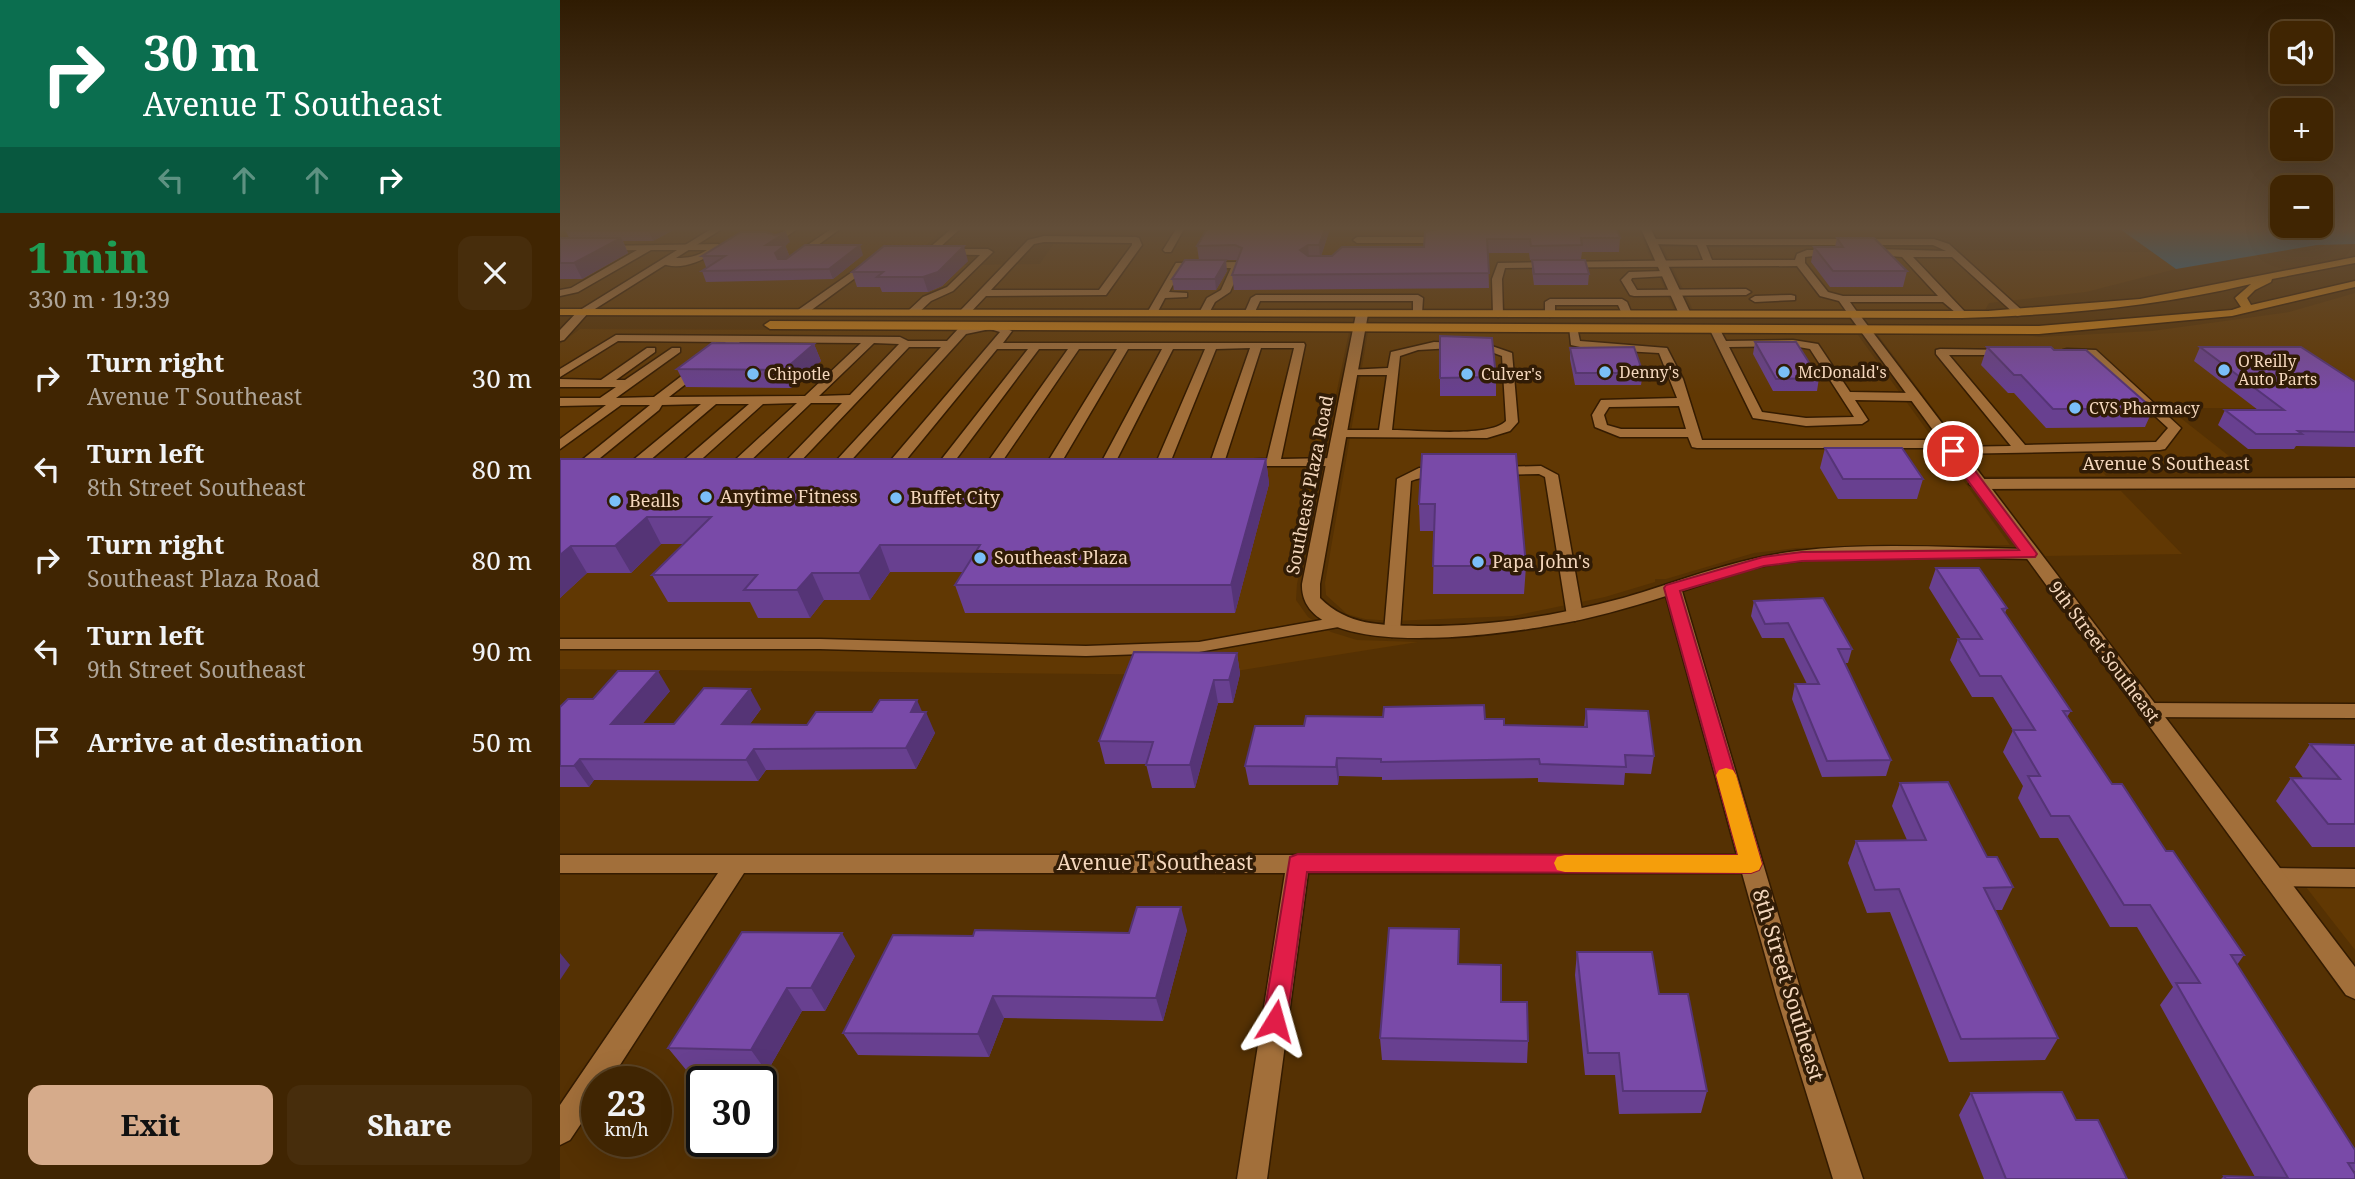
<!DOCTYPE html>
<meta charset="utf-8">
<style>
body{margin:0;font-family:"Noto Serif",serif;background:#472d0c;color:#f1f3f6;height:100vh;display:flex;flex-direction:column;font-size:26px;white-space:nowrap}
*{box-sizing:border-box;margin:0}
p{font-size:23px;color:#aea599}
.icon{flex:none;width:38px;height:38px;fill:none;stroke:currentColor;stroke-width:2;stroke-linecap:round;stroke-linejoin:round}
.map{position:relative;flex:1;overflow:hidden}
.side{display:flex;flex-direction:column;background:#402502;width:560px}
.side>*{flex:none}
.hud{background:#0b6e4f;color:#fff;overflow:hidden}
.buttons{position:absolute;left:1710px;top:21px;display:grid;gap:14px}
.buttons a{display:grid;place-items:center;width:63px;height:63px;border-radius:14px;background:#402502;box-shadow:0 7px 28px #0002,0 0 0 2px #594224;font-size:35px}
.speed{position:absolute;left:21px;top:1066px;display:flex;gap:14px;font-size:35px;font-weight:700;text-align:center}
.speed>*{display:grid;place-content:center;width:91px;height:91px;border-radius:50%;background:#402502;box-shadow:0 7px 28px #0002,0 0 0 2px #594224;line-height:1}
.speed small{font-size:18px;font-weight:400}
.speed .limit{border:4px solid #111;border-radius:10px;background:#fff;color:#111}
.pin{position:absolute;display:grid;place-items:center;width:60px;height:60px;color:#fff;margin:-30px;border:4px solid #fff;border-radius:50%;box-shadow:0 2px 7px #0007}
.me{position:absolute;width:77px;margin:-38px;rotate:8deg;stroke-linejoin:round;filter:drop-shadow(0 0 5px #0008)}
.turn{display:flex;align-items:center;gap:24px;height:147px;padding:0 28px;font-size:32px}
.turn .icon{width:91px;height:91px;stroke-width:2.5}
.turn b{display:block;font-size:49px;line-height:60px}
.lanes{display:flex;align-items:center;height:66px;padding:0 28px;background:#0003;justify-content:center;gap:35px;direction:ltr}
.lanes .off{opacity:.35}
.round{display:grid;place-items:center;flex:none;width:74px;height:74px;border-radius:14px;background:#472d0c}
.head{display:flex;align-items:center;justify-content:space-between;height:119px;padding:0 28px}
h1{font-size:42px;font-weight:800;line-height:52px;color:#1e9e55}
.cta{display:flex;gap:14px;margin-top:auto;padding:14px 28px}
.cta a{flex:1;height:80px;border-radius:14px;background:#d6ab8b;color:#111;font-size:28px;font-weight:800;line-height:80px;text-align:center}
.cta a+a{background:#472d0c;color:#f1f3f6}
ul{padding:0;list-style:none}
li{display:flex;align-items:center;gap:21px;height:91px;padding:0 28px}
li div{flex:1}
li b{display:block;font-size:26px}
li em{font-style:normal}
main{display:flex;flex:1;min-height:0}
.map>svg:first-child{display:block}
.built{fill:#613803}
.water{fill:#1c6fa8}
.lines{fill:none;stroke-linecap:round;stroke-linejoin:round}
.lane-casing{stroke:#341b00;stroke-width:3}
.street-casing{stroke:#341b00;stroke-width:3}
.secondary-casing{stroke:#341b00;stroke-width:3}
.primary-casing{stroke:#341b00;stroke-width:3}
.lane{fill:#a26f3a;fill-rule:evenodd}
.street{fill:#a26f3a;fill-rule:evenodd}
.secondary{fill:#a26f3a;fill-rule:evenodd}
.primary{fill:#c47b17;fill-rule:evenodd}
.wall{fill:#684090}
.shaded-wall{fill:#553476}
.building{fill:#794aa8;stroke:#553476;stroke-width:2}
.route{fill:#e11d48;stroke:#92132f;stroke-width:2}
.slow{fill:#f59e0b}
.poi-dot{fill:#7abff8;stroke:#311c06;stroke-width:2.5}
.labels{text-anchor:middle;stroke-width:7;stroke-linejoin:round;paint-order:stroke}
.far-poi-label{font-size:16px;fill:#f4d7bd;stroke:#311c06;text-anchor:start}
.street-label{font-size:18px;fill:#f4d7bd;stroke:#311c06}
.poi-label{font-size:18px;fill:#f4d7bd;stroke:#311c06;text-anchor:start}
.near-street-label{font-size:21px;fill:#f4d7bd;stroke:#311c06}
</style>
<main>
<section class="side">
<div class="hud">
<div class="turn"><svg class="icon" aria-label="right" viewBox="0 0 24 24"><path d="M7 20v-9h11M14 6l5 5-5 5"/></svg><div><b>30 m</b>Avenue T Southeast</div></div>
<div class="lanes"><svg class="icon off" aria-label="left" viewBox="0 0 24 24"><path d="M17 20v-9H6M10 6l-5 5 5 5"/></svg><svg class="icon off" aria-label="ahead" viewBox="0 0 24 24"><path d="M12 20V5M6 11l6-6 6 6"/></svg><svg class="icon off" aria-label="ahead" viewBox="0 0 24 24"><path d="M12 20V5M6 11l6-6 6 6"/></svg><svg class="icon" aria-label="right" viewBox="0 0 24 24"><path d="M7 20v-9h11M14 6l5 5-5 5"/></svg></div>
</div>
<div class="head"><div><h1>1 min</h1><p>330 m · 19:39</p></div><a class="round"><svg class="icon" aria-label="close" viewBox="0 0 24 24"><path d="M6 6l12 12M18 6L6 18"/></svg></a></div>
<ul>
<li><svg class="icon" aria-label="right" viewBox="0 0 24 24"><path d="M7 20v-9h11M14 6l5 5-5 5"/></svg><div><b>Turn right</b><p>Avenue T Southeast</p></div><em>30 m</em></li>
<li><svg class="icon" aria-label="left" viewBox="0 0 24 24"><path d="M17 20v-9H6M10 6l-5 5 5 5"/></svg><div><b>Turn left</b><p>8th Street Southeast</p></div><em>80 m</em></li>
<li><svg class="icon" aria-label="right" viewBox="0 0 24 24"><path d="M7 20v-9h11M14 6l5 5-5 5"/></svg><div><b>Turn right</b><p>Southeast Plaza Road</p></div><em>80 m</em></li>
<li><svg class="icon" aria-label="left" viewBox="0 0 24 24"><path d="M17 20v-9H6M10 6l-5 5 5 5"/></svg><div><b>Turn left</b><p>9th Street Southeast</p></div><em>90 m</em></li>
<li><svg class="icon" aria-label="arrive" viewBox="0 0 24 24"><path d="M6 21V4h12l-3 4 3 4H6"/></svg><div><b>Arrive at destination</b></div><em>50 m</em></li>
</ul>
<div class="cta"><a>Exit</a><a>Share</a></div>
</section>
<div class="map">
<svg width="1795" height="1179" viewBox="0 0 1795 1179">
<rect width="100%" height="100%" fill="#553103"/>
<path class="built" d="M0 229H149L21 308H0Z
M165 229H384L343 266 480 264 498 237 1081 236 1114 310 39 308Z
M1103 247 1592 252 1616 269 1526 292 1429 303 1425 310H1133Z
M1795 293V408H1608L1683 467 1532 460 1546 476H1424L1318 335 1460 334 1479 337 1592 331 1729 312Z
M20 329 789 332 737 584 736 600 748 617 771 632 797 640 858 642 651 675 0 669V344Z
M808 332 1298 335 1450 545 1236 548 1194 553 1106 579H1095V582L1045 597 953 616 833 621 805 619 787 614 766 595 765 583Z
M1435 491H1561L1622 554 1485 556Z
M1735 873H1795V950Z"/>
<path class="water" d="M1560 229H1795V244L1757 245 1616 269Z"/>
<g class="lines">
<defs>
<path id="lane" d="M227 229H237L219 242H213V238Z
M271 229H280L239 259H233V255Z
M391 229H400L378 249H428L433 252 393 291 371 301 356 315H348V311L363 297 387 287 420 255 367 254V250Z
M616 229H624L611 252H605L603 250Z
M873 229H881L874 242 871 243H797L793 240 797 237H868Z
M484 236 576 237 579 238 582 245 546 295 426 296 408 315H400V311L468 240ZM484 242 572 243V245L539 290H431L474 244Z
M1093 239H1374L1389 244 1466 314 1457 316 1392 257H1353L1406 313 1407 315 1402 318 1383 302H1290L1300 316 1291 318 1279 301 1260 296 1237 266 945 268 942 279 943 314 938 317 933 314 932 279 938 263 1143 260 1137 245 1090 244 1089 242ZM1146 245H1373L1386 251 1318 249 1313 252 1318 255 1342 257 1378 296H1283L1268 292 1245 263V257L1271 254V250H1247L1237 254 1235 260H1152Z
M158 244 163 247 161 249C144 260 119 273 99 262 115 254 127 263 147 250H91L18 292 0 296V290L11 288 77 250 44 251 39 248 41 246Z
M677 262 682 265 670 292 655 302 648 315 639 313 647 298 661 290 671 268H622L609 292 627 293V297L605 298 596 315 587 313 616 263Z
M305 263 313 265 246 314H238V310Z
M1104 271 1107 272V276L1072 278 1071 280 1077 290 1186 289 1191 292 1186 295 1074 296 1070 295 1061 280 1069 272Z
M696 295H858L863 298 862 314 853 316V301H700L693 316H685L684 314 691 298Z
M1231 295 1235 296V300L1195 302 1190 299 1195 296Z
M990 299H1062L1067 302 1072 314 1063 316 1058 305H995V314L990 317 985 314V302Z
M430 323 452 331 443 343H744L745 345 721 459 774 458 781 462 774 466H680V460L707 459 734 348H701L664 463 662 466H652L650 463 690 348 656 349 610 463 608 466H598L596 463 645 349H613L555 463 553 466H543L541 463 602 349H568L501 463 499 466H489L487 463 557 349H519L439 466H429L427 463 508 349H479L391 466H381V460L468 349H437L341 466H331V460L440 332 430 329 406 334 286 466H276L274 463 381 347H349L236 466H226L224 463 282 403H251L185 466H175V460L237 403 203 404 134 466H124V460L189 404H156L82 467H72V461L141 404 102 405 99 410 29 467H19L17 464 90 405H61L0 449V439L46 405 0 406V398H40L56 387H0V379L41 380 87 348H95V352L56 380H65L112 348H120V352L56 398 94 397 166 342 58 341 0 377V369L56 335 340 337 348 341H387L398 329ZM180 342 301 343 245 396 109 397ZM314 343 339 344 290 395 259 396Z
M1009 327H1017L1020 341 1107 348 1123 379 1142 440H1388L1394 444 1388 448H1137L1132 447 1128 437H1060L1035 427 1032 415 1041 400 1117 398 1099 353 1029 349 1011 345ZM1119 406 1126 429H1061L1047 425 1044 415 1049 407Z
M1151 328H1159L1166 341 1233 340 1258 344 1290 392 1354 393 1360 397 1354 401 1295 400 1308 420 1302 424 1246 426 1193 418 1150 330ZM1233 346 1250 349 1294 417 1246 418 1202 412 1169 347Z
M874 342 926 344 952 353 958 422 950 431 927 438 775 437V431L779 430H819L827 375H791L787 374V370L828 368 831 352ZM892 348 926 350 942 356 946 421C929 438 857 430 832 430L840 356 858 350Z
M1380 349 1450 350V354L1446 355H1389L1465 445 1596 442 1608 428 1529 355 1503 354V350L1507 349 1536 350 1621 428 1605 449 1600 450 1388 454 1386 451 1393 447 1451 446 1376 354V350Z
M981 466 998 475 1023 616 1015 621 1007 616 985 477 979 474 936 475 929 471 936 467Z
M859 468H882L889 472C880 479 864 475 851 481L840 632 832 637 824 632 837 479Z
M778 617 786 622 784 626 639 652 526 656 260 649H0V639H260L526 646 639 642Z
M1712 868 1795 869V887L1712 886 1704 883 1701 877 1704 871Z"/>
<path id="street" d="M1081 229H1091L1131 314 1129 316 1119 314Z
M19 310 29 312 4 340 0 341V330Z
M802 311 808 314 760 584V598C788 626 821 625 858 626 927 627 997 616 1063 598 1120 581 1177 558 1237 551 1314 542 1392 548 1470 549L1478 554 1470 559C1382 558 1291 550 1203 566 1176 572 1148 583 1122 591L1243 998 1303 1179H1273L1217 998 1182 873H748L707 1179H677L725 873H184L49 1082H37V1100L10 1140 0 1145V1105L158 873H0V855H1177L1106 596C1068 608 1031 619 992 625 945 634 739 664 742 584L796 314Z
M1795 478V488L1417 489 1409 484 1417 479Z
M1587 703 1795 704V718L1587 717 1580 715 1577 710 1580 705Z"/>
<path id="secondary" d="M151 229H162L27 314 17 312Z
M1295 313 1299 314 1795 967V999L1786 995 1291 318V314Z"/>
<path id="primary" d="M1795 257V263L1712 279 1711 282 1695 290 1687 298 1691 305 1795 281V287L1672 316 1479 334 210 329 204 325 210 321 1479 326 1672 310 1681 307 1675 298 1691 284C1595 307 1500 315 1402 318L0 315V309L1428 311 1580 299Z"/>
</defs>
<use href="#lane" class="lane-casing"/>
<use href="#street" class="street-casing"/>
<use href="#secondary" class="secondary-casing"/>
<use href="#primary" class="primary-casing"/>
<use href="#lane" class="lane"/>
<use href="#street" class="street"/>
<use href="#secondary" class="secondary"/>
<use href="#primary" class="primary"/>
</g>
<path class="wall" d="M115 229 93 241H63L68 253 22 279H0V238H9L6 231Z
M647 229H770L761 256H772L864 247 866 229H871L869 231 1060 238 1059 252H1022L1021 259 970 260 969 253H928L929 288 674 290 672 275 678 260H639L637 246Z
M1277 238 1347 271 1343 287H1270L1251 262 1254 247H1275Z
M230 242 225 245 229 255 225 259 303 255 273 279 146 282 142 271 149 267H146L142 256Z
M972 260 1029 274 1028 285H974L972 270Z
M408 261 382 286 368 292H322L320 287H297L292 272Z
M667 271 656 290H614L612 279Z
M880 336 936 377V396H880Z
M1195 342 1259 378 1257 391H1213L1193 354Z
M254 344 261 361 231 388 126 387 117 369Z
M1427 347 1494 350 1593 409 1585 427 1486 428 1454 393H1448L1421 365Z
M1640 347 1795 382V447L1736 446 1734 449H1688L1658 425 1665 410H1698L1634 361Z
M1010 348 1083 373 1081 385H1015L1010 359Z
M1265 448 1363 479 1357 499H1278L1260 468Z
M862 454 966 566 964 594H873L874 531H860L859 504Z
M0 459H706L709 484 675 613H405L395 585 403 572H330L310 600H264L250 618H198L190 602H108L92 575 124 544H101L71 573H27L0 598Z
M1376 568 1447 608 1445 613 1511 711 1507 717 1552 784 1606 851 1684 955 1677 965 1795 1150V1171L1794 1172 1795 1179H1661L1664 1176 1695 1177 1600 1005 1613 987 1577 927H1550L1498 838H1480L1458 798 1463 786 1443 752 1453 730 1433 697H1412L1390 660 1398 639H1401L1369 588Z
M1194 601 1292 649 1288 663H1285L1331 760 1326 776 1262 777 1232 699 1235 684H1247L1224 638H1202L1191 616Z
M677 653 680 674 673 703H658L635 788H592L586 764H545L539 741Z
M110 691 82 724H114L201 709 190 724 247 725 363 712 375 733 356 769 206 770 198 781 34 780 29 787H0V707L33 699Z
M1026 709 1094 756 1091 774 1065 773 1064 785 978 782V778L822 780V777L779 776 778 785H689L685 766 744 726 823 717 925 719 944 725 1024 727Z
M1750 744 1795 745V847H1752L1716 801 1731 778 1744 779 1735 767Z
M1340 783 1427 857 1453 887 1442 910H1435L1498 1038 1485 1060 1389 1062 1330 912 1307 913 1288 863 1296 841 1347 840 1332 806Z
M627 930 603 1021 444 1018 429 1057 298 1055 283 1033 413 936 569 933Z
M182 932 295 956 265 1011H242L207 1072 127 1071 108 1048Z
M1017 952 1099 994 1147 1091 1141 1113 1059 1114 1055 1075H1025L1015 975Z
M898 964 941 1002 968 1041 967 1063 822 1060 820 1038Z
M1411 1093 1516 1120 1567 1179H1424L1399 1115Z"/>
<path class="shaded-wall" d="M94 229H115L93 241 89 231Z
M765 229H770L760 259 759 245Z
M226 232 230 242 210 255 206 245Z
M61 238 68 253 22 279 14 263Z
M225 245 229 255 219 263 215 253Z
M300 245 303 255 273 279 269 269Z
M748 245 749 259 740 250Z
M404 246 408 261 382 286 368 292 363 277Z
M666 260 667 271 656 290 655 279Z
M254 344 261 361 231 388 224 370Z
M706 459 709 484 675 613 671 585Z
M87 517 101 544 71 573 55 546Z
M320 545 330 572 310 600 299 573Z
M11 546 27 573 0 598V555Z
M252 573 264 600 250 618 237 590Z
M677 653 680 674 673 703 669 680Z
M98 671 110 691 65 745 51 724Z
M654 680 658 703 635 788 630 765Z
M190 689 201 709 174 745 162 724Z
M357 700 364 716 366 712 375 733 356 769 346 748 351 712Z
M194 749 206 770 198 781 186 760Z
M777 758 779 776 778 785 776 767Z
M20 759 34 780 29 787 14 766Z
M621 907 627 930 603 1021 596 998Z
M282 933 295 956 265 1011 251 988Z
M0 953 10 965 0 980Z
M227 988 242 1011 207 1072 191 1050Z
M433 996 444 1018 429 1057 418 1034Z"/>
<path class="building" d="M11 229H94L89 231H6Z
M647 229H765L759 245H748L740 250 748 256H772L782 247H864L865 232 877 229H1057L1060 238H1021L1022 245 971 246 970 239H927L929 273 672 275 682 248 675 245 637 246Z
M181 232H206L215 235 226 232 206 245H225L215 253 218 259H226L245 245H300L269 269 142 271 165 256H142Z
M0 238H61L14 263H0Z
M1277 238H1314L1347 271H1273L1254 247H1283Z
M324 246H404L378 272 363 277H317L323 272H292Z
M625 260H666L655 279H612Z
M972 260H1025L1029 274H974Z
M880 336 932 338 936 377 880 378Z
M1195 342H1236L1259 378 1216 379Z
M152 343 254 344 224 370 117 369Z
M1074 347 1083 373H1016L1010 348Z
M1427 347H1491L1494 350H1526L1593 409H1493L1461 375H1454Z
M1640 347H1741L1795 382V432L1738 431 1742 434H1696L1665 410H1724Z
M1265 448H1342L1363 479H1283Z
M862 454H956L966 566H873L875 504H859Z
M0 459H706L671 585H395L420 545H320L299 573H252L237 590H184L197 575H92L151 517H87L55 546H11L0 555Z
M1376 568H1419L1447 608 1442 609 1511 711H1503L1552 784H1562L1606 851H1613L1684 955H1671L1795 1150V1163H1788L1795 1174V1179H1666L1664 1176 1728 1178 1616 983H1640L1590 905H1564L1509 816H1491L1468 776H1480L1453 730H1475L1441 676H1420L1398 639H1422Z
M1263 598 1292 649H1278L1331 760 1267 761 1235 684H1259L1228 623 1205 624 1194 601Z
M574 652 677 653 669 680H654L630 765H586L593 742 539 741Z
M58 671H98L51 724H114L144 688 190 689 162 724 247 725 256 712H312L320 700H357L351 712H366L346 748 194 749 186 760 20 759 14 766H0V707L8 699H33Z
M924 705 925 719H944V725L1027 727 1026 709 1088 711 1094 756 1065 755 1066 767 980 764 979 759 821 762V759L777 758 776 767 685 766 695 726H744L746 716 823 717 824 707Z
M1750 744 1795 745V824H1768L1731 778 1780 779Z
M1388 782 1427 857H1437L1453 887 1424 888 1498 1038 1401 1039 1339 889 1315 890 1296 841 1366 840 1340 783Z
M577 907H621L596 998 433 996 418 1034 283 1033 333 935 413 936 415 930 569 933Z
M829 928 899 929 898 964 941 965V1002H967L968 1041 820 1038Z
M182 932 282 933 251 988H227L191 1050 108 1048Z
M1017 952H1092L1099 994H1128L1147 1091H1063L1059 1053H1028Z
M1502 1092 1516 1120H1538L1567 1179H1446L1411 1093Z"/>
<linearGradient id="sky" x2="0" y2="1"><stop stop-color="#2f1b02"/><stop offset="0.58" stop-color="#624e39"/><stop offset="1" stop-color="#624e39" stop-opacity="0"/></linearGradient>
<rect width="1795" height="394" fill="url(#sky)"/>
<path class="route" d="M1393 447 1398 448 1475 551 1477 554 1475 557 1242 561 1204 566 1120 591 1202 864 1199 870 1191 873 747 872 727 1021 724 1029 715 1032 706 1029 703 1021 730 857 738 854 1178 855 1104 588 1106 585 1203 557 1242 552 1459 550 1386 451Z"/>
<path class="slow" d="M1166 768 1173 770 1176 775 1202 864 1199 870 1191 873 1005 872 997 870 994 863 997 857 1005 855H1178L1156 775 1159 770Z"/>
<g class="poi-dot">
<circle cx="1664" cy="370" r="7"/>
<circle cx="1045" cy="372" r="7"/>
<circle cx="1224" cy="372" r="7"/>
<circle cx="193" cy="374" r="7"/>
<circle cx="907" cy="374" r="7"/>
<circle cx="1515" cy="408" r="7"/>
<circle cx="146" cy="497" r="7"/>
<circle cx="336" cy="498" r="7"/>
<circle cx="55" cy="501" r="7"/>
<circle cx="420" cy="558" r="7"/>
<circle cx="918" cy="562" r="7"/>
</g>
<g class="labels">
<g class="far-poi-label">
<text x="1678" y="367">O'Reilly<tspan x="1678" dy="18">Auto Parts</tspan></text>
<text x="1059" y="378">Denny's</text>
<text x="1238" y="378">McDonald's</text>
<text x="207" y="380">Chipotle</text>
<text x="921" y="380">Culver's</text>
<text x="1529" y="414">CVS Pharmacy</text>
</g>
<g class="street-label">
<text x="1606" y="470">Avenue S Southeast</text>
<text transform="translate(750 485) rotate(-79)" y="6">Southeast Plaza Road</text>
<text transform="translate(1544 652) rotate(53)" y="6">9th Street Southeast</text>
</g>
<g class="poi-label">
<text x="160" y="503">Anytime Fitness</text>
<text x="350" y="504">Buffet City</text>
<text x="69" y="507">Bealls</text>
<text x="434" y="564">Southeast Plaza</text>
<text x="932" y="568">Papa John's</text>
</g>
<g class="near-street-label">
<text x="595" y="870">Avenue T Southeast</text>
<text transform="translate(1228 985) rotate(73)" y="7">8th Street Southeast</text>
</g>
</g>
</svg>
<div class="buttons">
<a><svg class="icon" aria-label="sound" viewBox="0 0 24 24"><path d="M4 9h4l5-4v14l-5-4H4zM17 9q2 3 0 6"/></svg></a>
<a>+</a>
<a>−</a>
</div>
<div class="speed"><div>23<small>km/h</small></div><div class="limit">30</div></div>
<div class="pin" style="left:1393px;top:451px;background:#d93025"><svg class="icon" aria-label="arrive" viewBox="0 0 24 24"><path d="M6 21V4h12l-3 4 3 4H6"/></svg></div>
<svg class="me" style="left:715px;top:1021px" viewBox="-20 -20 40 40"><path d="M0-17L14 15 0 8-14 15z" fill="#e11d48" stroke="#fff" stroke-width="4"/></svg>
</div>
</main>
